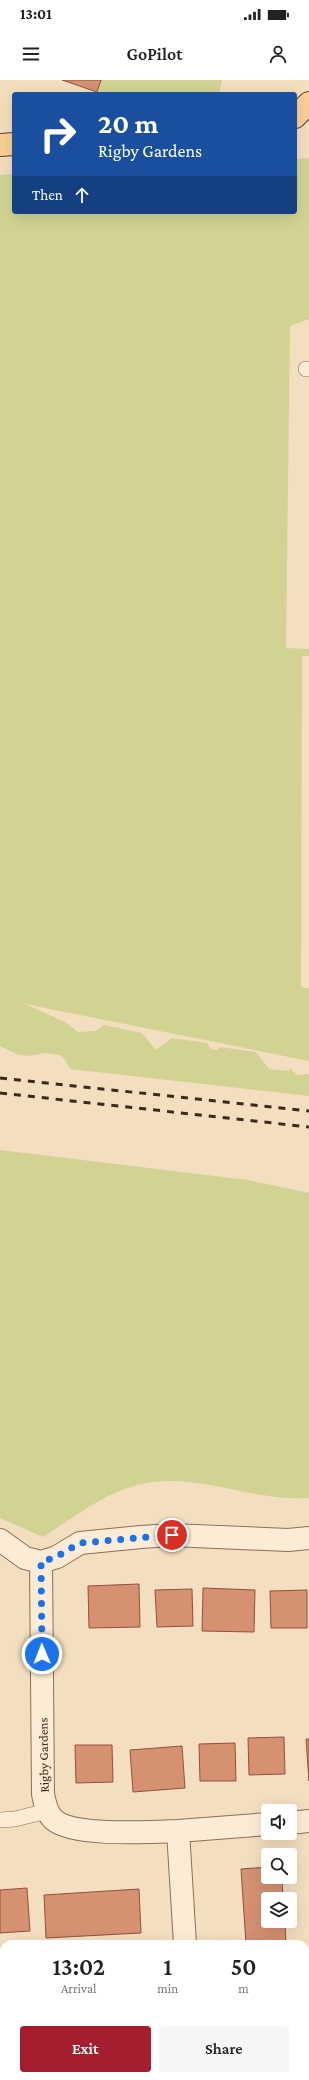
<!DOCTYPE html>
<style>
body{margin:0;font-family:"Crimson Pro",serif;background:#f6f6f6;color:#222;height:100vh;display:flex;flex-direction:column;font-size:15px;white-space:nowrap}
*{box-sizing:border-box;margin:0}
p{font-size:13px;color:#767676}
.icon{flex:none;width:22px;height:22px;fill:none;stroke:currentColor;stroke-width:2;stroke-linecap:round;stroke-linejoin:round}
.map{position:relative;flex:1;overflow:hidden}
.side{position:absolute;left:0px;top:1860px;width:309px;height:140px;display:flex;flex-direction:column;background:#fff;border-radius:12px 12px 0 0;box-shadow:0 4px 16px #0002}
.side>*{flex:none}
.top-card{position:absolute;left:12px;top:12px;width:285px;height:122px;border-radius:4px;box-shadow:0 4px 16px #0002;background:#1a4fa0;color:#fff;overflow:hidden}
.fabs{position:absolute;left:261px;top:1724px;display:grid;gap:8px}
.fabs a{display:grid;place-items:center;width:36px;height:36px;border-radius:4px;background:#fff;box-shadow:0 4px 16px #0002;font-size:20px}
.pin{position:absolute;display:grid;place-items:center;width:34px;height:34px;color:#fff;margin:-17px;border:2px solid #fff;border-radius:50%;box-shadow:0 1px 4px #0007}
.me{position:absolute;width:44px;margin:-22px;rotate:359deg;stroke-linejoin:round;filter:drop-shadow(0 0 3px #0008)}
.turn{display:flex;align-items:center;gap:14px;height:84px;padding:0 20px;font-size:18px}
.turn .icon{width:52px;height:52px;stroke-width:2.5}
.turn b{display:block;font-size:28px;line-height:34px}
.then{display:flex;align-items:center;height:38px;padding:0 20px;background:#0003;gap:8px;font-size:15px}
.eta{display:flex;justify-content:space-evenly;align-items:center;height:68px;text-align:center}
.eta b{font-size:24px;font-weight:600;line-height:28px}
.primary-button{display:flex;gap:8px;margin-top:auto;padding:8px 20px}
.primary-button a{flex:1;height:46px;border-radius:4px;background:#a51e2f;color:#fff;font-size:16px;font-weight:600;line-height:46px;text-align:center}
.primary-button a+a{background:#f6f6f6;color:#222}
.status{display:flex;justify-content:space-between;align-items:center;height:28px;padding:0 20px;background:#fff;direction:ltr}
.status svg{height:11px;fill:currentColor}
header{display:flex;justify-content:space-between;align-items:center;height:52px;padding:0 20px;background:#fff;font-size:18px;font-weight:600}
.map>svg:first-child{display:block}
.green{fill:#d2d393}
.building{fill:#d69072;stroke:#915139}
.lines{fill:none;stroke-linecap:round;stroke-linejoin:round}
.service-casing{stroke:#8f6d56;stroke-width:16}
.minor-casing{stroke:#8f6d56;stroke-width:24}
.primary-casing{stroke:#5c3c2a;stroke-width:24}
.service{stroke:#fdecd5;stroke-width:15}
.minor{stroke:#fdecd5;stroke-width:22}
.primary{stroke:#fbcf94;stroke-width:22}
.rail{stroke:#3d281c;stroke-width:3;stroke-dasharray:7 7;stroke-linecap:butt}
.route{stroke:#1a73e8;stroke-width:7;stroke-dasharray:0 12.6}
.labels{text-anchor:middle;stroke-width:3;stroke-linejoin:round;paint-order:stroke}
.street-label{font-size:13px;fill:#3d281c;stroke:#f9e9d1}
</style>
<div class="status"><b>13:01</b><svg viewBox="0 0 49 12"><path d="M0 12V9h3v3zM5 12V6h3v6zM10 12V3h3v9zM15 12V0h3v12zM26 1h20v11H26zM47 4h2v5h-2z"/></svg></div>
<header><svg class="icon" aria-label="menu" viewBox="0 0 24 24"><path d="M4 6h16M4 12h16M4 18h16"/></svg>GoPilot<svg class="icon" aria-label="person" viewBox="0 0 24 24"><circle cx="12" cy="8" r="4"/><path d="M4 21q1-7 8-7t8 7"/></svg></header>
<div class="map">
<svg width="309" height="2000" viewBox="0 0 309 2000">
<rect width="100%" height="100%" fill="#f3dec0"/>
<path class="green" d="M101 0H222L219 14H97Z
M309 78V239L290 246 286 568 309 569V576H302L301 907 309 908V981L25 924 65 942 78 952 95 951 104 945 142 953 156 970 172 958 207 963 211 969 217 970 220 967 256 972 269 989 289 991 290 988 297 995 309 994V1016L70 989 65 980 60 975 46 973 27 976 17 974 0 966V95L14 94V132H295V79Z
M0 1070 248 1100 309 1113V1418C251 1422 193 1390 137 1405 103 1414 73 1438 43 1457L0 1438Z"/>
<path class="building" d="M62 0H101L97 12Z
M139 1504 140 1547 89 1548 88 1506Z
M203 1508 255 1510 254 1552 202 1551Z
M192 1509 193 1546 157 1547 155 1510Z
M307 1510V1548H271L270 1511Z
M284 1657 285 1694 249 1695 248 1658Z
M306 1659H309V1701Z
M235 1663 236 1701H200L199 1664Z
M75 1665H112L113 1702 76 1703Z
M182 1666 185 1708 133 1712 130 1670Z
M268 1787V1797H282L283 1819H268V1841H285L286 1864H246L241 1789Z
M27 1808 30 1851 0 1853V1810Z
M139 1809 141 1853 46 1858 44 1815Z
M305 1922H309V1964H305Z
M0 1949H4V1992H0Z"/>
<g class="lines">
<defs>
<path id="service" d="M306 289H309
M0 1740 15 1739 47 1731"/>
<path id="minor" d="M0 1460 25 1478 41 1482 57 1477 80 1463 141 1457 172 1455 288 1460 309 1458
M41 1482 43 1714C45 1723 46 1732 53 1739 71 1757 152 1752 178 1751
M290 1743 309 1741
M185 1864 178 1751 268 1744
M193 1996V2000"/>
<path id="primary" d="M295 37 309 23
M0 65 14 64"/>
</defs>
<use href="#service" class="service-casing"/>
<use href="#minor" class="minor-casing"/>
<use href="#primary" class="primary-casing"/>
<use href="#service" class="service"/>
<use href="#minor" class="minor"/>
<use href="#primary" class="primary"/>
<path class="rail" d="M0 998 309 1031
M0 1013 309 1047"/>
</g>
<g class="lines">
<path class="route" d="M42 1574 41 1482 56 1477 80 1463 172 1455"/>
</g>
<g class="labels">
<g class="street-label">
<text transform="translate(43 1675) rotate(-91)" y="5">Rigby Gardens</text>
</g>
</g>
</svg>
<div class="fabs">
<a><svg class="icon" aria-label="sound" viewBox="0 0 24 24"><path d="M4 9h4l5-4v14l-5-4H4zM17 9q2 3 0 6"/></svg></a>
<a><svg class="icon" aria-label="search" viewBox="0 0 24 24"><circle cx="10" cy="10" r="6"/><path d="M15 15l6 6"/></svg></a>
<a><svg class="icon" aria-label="layers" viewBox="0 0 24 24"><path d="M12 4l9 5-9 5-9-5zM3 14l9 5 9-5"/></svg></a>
</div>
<div class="pin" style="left:172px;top:1455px;background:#d93025"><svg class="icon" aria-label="arrive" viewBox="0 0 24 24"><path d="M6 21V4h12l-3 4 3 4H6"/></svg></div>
<svg class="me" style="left:42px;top:1574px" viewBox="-20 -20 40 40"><circle r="17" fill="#1a73e8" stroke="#fff" stroke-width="3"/><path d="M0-11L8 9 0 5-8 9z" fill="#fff"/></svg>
<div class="top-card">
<div class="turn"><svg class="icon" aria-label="right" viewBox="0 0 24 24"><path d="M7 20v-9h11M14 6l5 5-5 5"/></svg><div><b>20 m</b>Rigby Gardens</div></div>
<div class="then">Then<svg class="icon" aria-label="ahead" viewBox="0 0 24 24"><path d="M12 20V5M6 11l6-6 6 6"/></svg></div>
</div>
<section class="side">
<div class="eta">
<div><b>13:02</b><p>Arrival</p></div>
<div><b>1</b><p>min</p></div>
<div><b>50</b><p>m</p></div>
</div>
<div class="primary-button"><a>Exit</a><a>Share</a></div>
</section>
</div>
